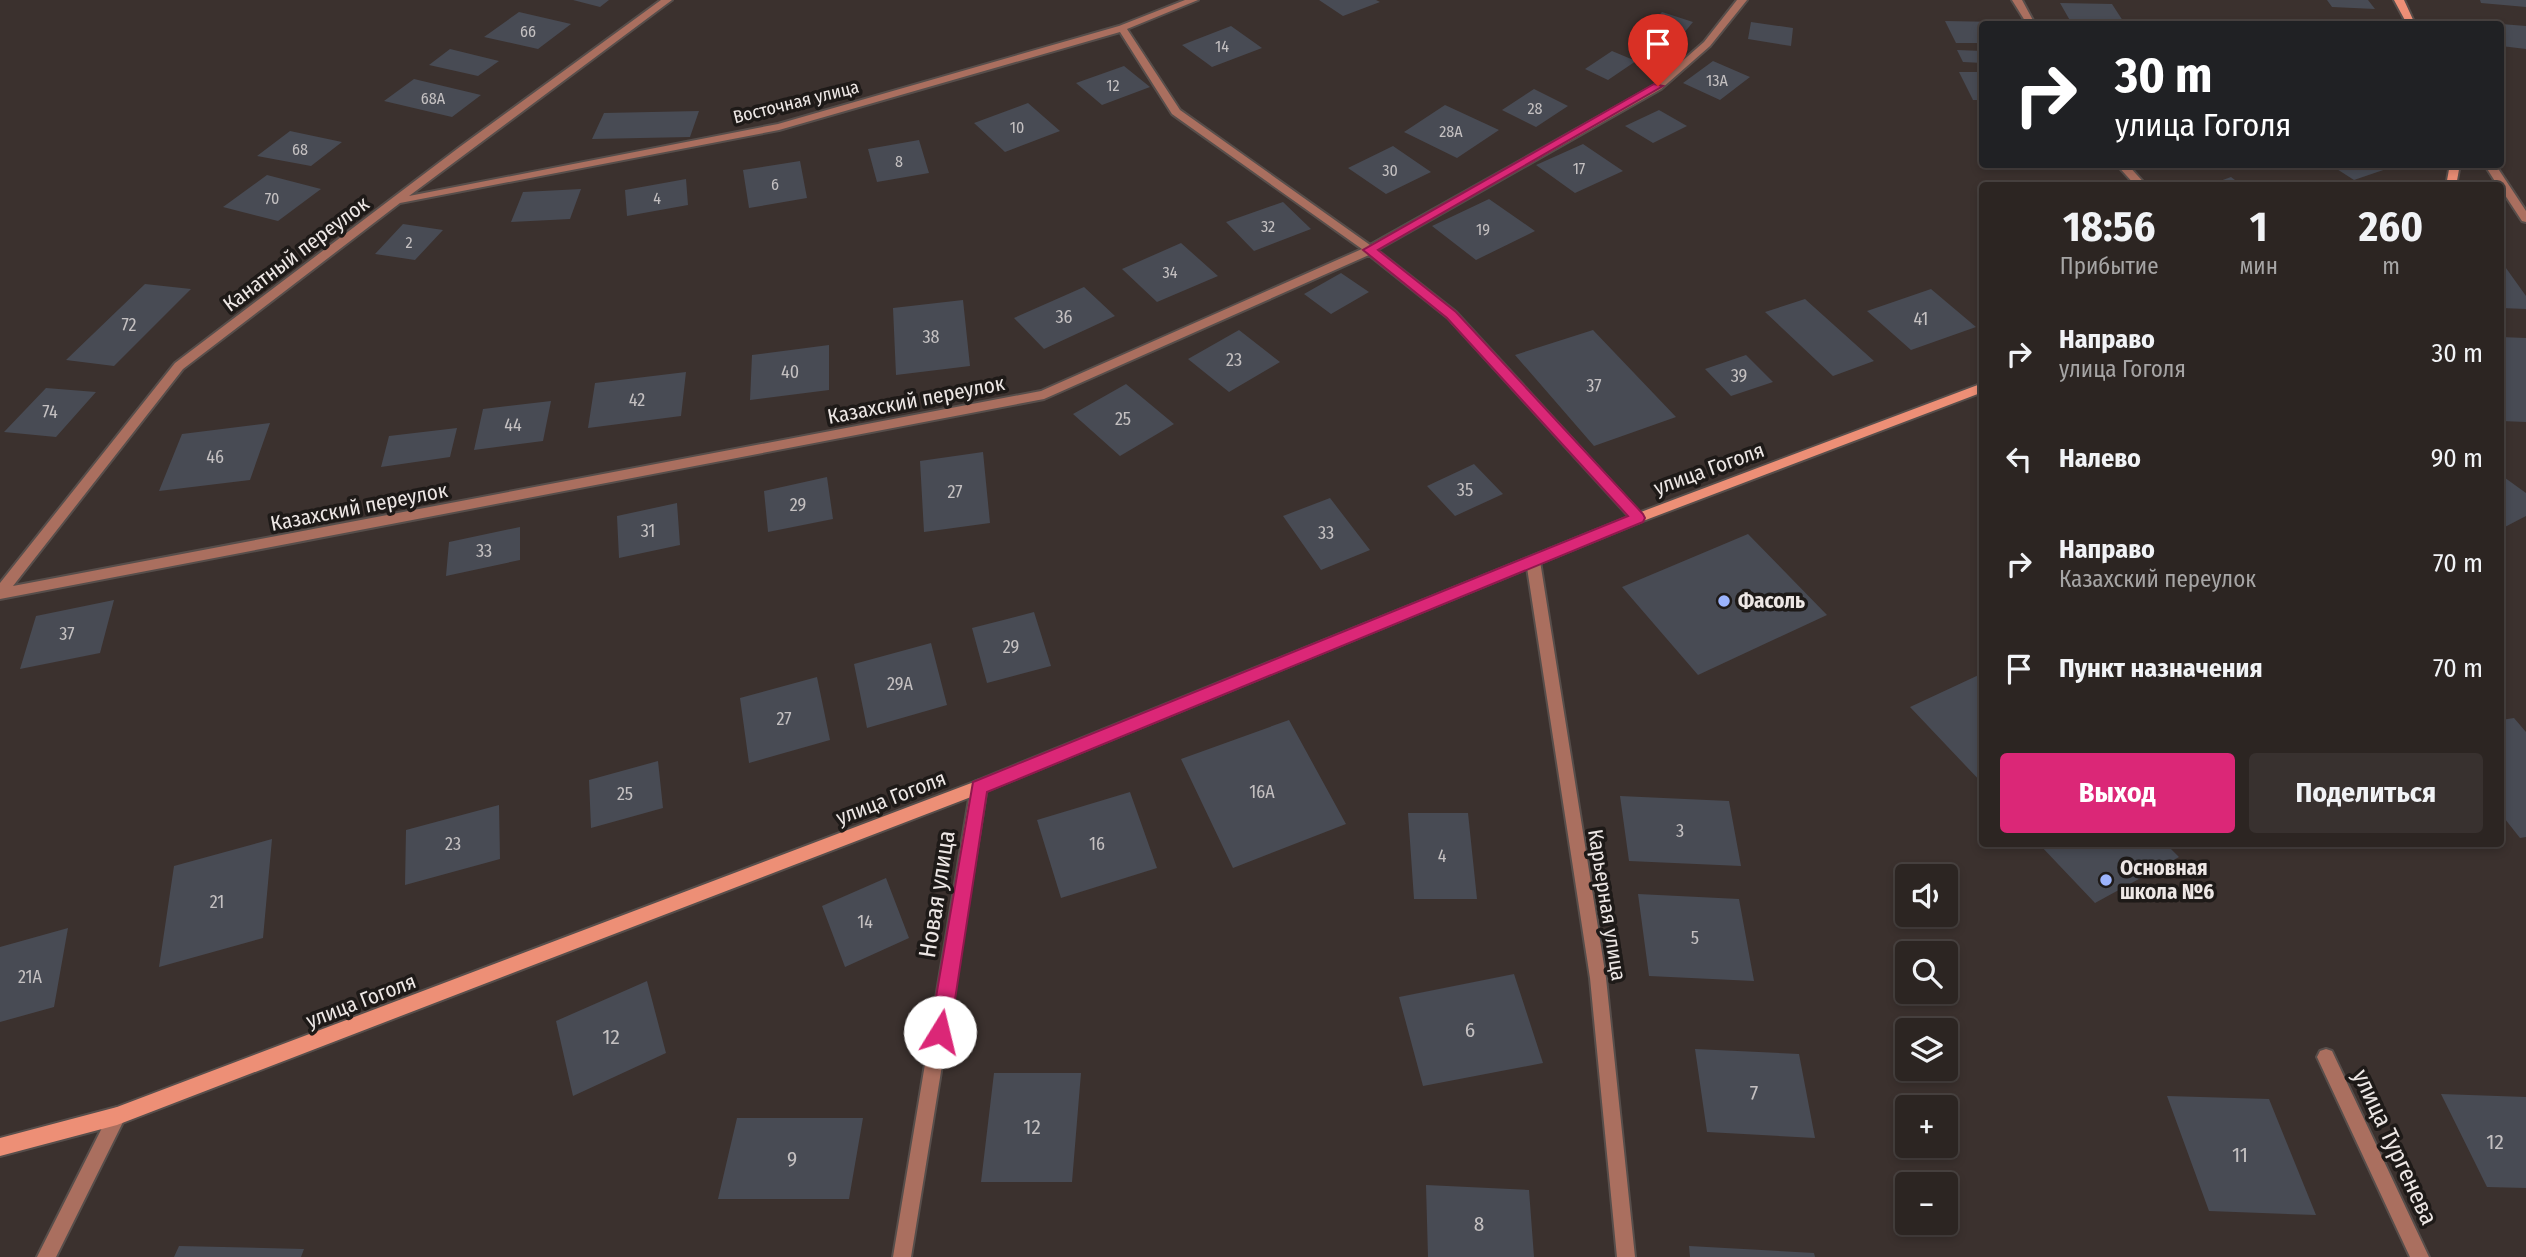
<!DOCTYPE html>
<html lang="ru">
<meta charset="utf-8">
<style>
body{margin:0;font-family:"Fira Sans Condensed",sans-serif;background:#38312f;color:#f1f3f6;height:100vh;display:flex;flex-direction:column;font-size:26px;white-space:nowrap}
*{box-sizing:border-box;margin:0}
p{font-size:23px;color:#a6a5a5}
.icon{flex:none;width:38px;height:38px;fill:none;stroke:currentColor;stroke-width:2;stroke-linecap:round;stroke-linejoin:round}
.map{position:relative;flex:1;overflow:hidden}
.details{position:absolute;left:1979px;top:182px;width:525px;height:665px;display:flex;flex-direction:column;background:#2c2522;border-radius:7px;box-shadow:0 4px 10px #0003,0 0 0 2px #484240}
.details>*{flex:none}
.hud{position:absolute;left:1979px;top:21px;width:525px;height:147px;border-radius:7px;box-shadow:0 4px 10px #0003,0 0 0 2px #484240;background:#202124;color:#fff;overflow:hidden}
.controls{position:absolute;left:1895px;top:864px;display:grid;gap:14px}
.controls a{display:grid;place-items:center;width:63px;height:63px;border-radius:7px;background:#2c2522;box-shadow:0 4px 10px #0003,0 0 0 2px #484240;font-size:35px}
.pin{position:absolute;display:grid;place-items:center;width:60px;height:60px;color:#fff;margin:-72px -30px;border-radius:50% 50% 50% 0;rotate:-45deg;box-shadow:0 0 7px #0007}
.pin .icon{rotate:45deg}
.me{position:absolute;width:77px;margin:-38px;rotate:9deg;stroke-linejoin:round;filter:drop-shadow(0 0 5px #0008)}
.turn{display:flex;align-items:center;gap:24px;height:147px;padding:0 21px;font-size:32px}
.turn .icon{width:91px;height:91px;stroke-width:2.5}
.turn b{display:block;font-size:49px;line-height:60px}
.eta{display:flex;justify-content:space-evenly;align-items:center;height:119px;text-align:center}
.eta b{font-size:42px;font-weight:700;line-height:49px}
.primary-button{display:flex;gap:14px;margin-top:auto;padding:14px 21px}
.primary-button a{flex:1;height:80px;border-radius:7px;background:#db2777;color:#fff;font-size:28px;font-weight:700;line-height:80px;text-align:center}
.primary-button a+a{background:#38312f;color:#f1f3f6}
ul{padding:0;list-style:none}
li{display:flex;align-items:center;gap:21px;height:105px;padding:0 21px}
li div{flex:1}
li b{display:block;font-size:26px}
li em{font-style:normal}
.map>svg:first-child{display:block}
.building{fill:#484b54}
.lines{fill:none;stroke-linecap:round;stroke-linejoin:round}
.street-casing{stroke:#574e4b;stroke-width:4}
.secondary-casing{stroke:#574e4b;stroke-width:4}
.street{fill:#aa6f5f;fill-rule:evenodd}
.secondary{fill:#ed8f76;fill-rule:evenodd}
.route{fill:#db2777;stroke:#8e194d;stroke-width:2}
.poi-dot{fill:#9cb4fd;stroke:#1e1a18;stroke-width:2.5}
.labels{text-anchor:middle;stroke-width:7;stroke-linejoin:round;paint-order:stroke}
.far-number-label{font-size:16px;fill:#c4c0c1}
.far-street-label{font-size:18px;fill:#ede7e5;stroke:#1e1a18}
.number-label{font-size:18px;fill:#c4c0c1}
.street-label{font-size:21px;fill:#ede7e5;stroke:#1e1a18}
.poi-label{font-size:21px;font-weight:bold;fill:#ede7e5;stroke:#1e1a18;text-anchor:start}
.near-number-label{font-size:21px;fill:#c4c0c1}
.near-street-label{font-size:24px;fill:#ede7e5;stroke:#1e1a18}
</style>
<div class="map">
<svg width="2526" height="1257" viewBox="0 0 2526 1257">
<rect width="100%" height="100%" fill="#3b312e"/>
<path class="building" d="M573 0H609L600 7Z
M1319 0H1376L1380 2 1343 16Z
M2327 0H2368L2375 9 2332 7Z
M2480 0H2526V7L2481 3Z
M2060 3 2112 4 2125 24H2072Z
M519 12 571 24 538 49 484 37Z
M1662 12 1693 22 1678 40 1646 30Z
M1945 21 1999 22 2000 24H1983V43H1956Z
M1751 22 1793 28 1791 46 1748 39Z
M2501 24 2526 26V49L2501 46Z
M1231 26 1262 48 1212 67 1182 45Z
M450 49 499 61 478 76 429 65Z
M1957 50 1983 51V63L1963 62Z
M1612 51 1636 61 1608 80 1585 69Z
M1713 61 1750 77 1720 100 1683 83Z
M1124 66 1150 87 1102 105 1076 83Z
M1959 72H1983V100H1973Z
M414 79 481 95 452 117 384 101Z
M1534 89 1568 106 1536 127 1502 110Z
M1028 103 1060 131 1005 152 974 123Z
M1445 105 1499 130 1457 158 1404 132Z
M1659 110 1687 126 1653 143 1625 126Z
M699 111 690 137 592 139 604 113Z
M290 131 342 142 311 166 257 156Z
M919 140 929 173 877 182 868 149Z
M1583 144 1623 171 1575 193 1536 165Z
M1393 146 1431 172 1386 194 1348 168Z
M800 161 807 198 749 208 743 170Z
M2329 164H2398V165L2354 180Z
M267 175 321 189 278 221 223 207Z
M2231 177 2243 186H2209V185Z
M686 179 688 205 627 216 625 190Z
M581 189 570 219 511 222 523 192Z
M1489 199 1535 231 1476 260 1432 226Z
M1283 202 1311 229 1254 251 1226 222Z
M403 224 443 230 415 260 375 254Z
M1181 243 1218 276 1157 302 1122 269Z
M2501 261 2526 296V309L2501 308Z
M1341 273 1369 292 1331 314 1304 294Z
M145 284 191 289 114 366 66 360Z
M1084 287 1115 316 1044 349 1014 318Z
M1931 289 1976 327 1911 350 1867 311Z
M1805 299 1874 361 1833 376 1765 312Z
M963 300 970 366 896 375 893 308Z
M1239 330 1280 362 1229 392 1188 359Z
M1593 330 1676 417 1594 446 1515 355Z
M2501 337 2526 338V422L2501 421Z
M829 345V390L750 400 752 355Z
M1746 355 1773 382 1731 396 1705 369Z
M686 372 681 416 588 428 595 383Z
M1126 384 1174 424 1120 456 1073 414Z
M46 388 96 392 56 437 4 432Z
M551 401 543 441 474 450 483 409Z
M270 423 250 480 159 491 182 434Z
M457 428 450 457 381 467 389 436Z
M983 452 990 523 924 532 920 461Z
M1474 464 1503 494 1455 516 1427 486Z
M2501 475 2526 493V516L2501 529Z
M827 477 833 519 768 532 764 491Z
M1330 498 1370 550 1321 570 1283 516Z
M677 503 680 545 619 558 617 516Z
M520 527V560L446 576 449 542Z
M1748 534 1827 615 1698 675 1622 587Z
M114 600 100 653 20 669 36 616Z
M1034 612 1051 666 987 683 972 628Z
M931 643 947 705 867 728 854 664Z
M1983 673V784L1910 707Z
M817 677 830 740 749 763 740 698Z
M2514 718 2526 732V837L2520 838 2501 814V720Z
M1289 720 1346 824 1233 868 1181 759Z
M658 761 663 808 591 828 589 780Z
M1130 792 1157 868 1061 898 1037 820Z
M1620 796 1729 801 1741 866 1629 861Z
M499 805 500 859 405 885 406 830Z
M1408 813H1468L1477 899H1414Z
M272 839 263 938 159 967 174 866Z
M2039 844H2166L2179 857 2095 903Z
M886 878 909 938 845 967 822 906Z
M1638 894 1739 899 1754 981 1649 976Z
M68 928 54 1007 0 1022V947Z
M1514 974 1543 1063 1423 1086 1399 997Z
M647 981 666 1053 573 1096 556 1021Z
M1695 1049 1799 1054 1815 1138 1707 1132Z
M994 1073H1081L1072 1182H981Z
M2441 1094 2526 1097V1188L2487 1187Z
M2167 1096 2269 1099 2316 1215 2209 1211Z
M737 1118H863L849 1199H718Z
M1426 1185 1529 1190 1534 1257H1428Z
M179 1246 304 1249 301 1257H174Z
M1689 1246 1814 1253 1815 1257H1690Z"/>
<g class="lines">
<defs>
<path id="street" d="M661 0H672L409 196 778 124 1119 26 1185 0H1198L1127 29 1180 110 1370 245 1655 85 1704 42 1737 0H1747L1710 46 1661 89 1377 250 1456 312 1645 518 1638 523 1633 521 1448 318 1369 255 1044 399 0 599V583L175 363 461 146ZM1120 32 1172 114 1362 249 1041 391 13 586 183 369 400 203 779 130Z
M2012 0H2022L2035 24H2027Z
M2116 164H2127L2147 186H2136Z
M2484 164H2495L2526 211V222L2522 221 2501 189V186H2498Z
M1533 556 1540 561 1606 978 1635 1257H1617L1590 978 1526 561Z
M979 780 984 782 987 787 911 1257H893L971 787 974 782Z
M2326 1049 2332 1051 2429 1257H2410L2317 1057 2320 1051Z
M117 1107 123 1110 126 1116 56 1257H37L111 1110Z"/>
<path id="secondary" d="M2394 0H2404L2415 24H2407Z
M2450 164H2460L2456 186H2446Z
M1983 383V392L1643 521 984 792 117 1125 0 1156V1138L117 1107 974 782 1633 515Z"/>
</defs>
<use href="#street" class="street-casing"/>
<use href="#secondary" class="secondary-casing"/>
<use href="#street" class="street"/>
<use href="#secondary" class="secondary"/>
</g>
<path class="route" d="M1654 84 1663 86 1378 250 1456 312 1643 514 1645 518 1643 522 987 792 950 1032 947 1039 940 1041 933 1039 930 1032 973 782 1628 516 1447 318 1363 250Z"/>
<g class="poi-dot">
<circle cx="1724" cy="601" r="7"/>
<circle cx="2106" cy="880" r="7"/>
</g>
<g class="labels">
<g class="far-number-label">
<text x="528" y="37">66</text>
<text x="1222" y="52">14</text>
<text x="1717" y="86">13А</text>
<text x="1113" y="91">12</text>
<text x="433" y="104">68А</text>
<text x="1535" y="114">28</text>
<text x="1017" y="133">10</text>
<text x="1451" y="137">28А</text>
<text x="300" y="155">68</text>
<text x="899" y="167">8</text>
<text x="1579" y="174">17</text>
<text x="1390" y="176">30</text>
<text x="775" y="190">6</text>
<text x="272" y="204">70</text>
<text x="657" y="204">4</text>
<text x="1268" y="232">32</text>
<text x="1483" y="235">19</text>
<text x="409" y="248">2</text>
<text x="1170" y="278">34</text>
</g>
<g class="far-street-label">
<text transform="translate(796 102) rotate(-14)" y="6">Восточная улица</text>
</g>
<g class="number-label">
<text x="1064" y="323">36</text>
<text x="1921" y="325">41</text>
<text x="129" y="331">72</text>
<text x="931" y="343">38</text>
<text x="1234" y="366">23</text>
<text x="790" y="378">40</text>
<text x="1739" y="382">39</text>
<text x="1594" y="392">37</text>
<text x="637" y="406">42</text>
<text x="50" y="418">74</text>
<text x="1123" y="425">25</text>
<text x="513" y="431">44</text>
<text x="215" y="463">46</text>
<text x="1465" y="496">35</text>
<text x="955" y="498">27</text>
<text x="798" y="511">29</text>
<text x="648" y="537">31</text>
<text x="1326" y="539">33</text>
<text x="484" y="557">33</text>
<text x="67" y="640">37</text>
<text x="1011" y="653">29</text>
<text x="900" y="690">29А</text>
<text x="784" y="725">27</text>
<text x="1262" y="798">16А</text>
<text x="625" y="800">25</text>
<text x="1680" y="837">3</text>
<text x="453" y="850">23</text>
<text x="1097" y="850">16</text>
<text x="1442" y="862">4</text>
<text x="217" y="908">21</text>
<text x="865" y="928">14</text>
<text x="1695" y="944">5</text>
<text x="30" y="983">21А</text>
</g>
<g class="street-label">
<text transform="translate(296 254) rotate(-37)" y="7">Канатный переулок</text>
<text transform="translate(916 400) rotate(-11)" y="7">Казахский переулок</text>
<text transform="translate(1709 469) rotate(-20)" y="7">улица Гоголя</text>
<text transform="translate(359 507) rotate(-11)" y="7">Казахский переулок</text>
<text transform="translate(891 798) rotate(-21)" y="7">улица Гоголя</text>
<text transform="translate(1607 905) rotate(81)" y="7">Карьерная улица</text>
<text transform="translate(361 1001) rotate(-21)" y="7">улица Гоголя</text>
</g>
<g class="poi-label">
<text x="1738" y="608">Фасоль</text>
<text x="2120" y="875">Основная<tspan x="2120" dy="24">школа №6</tspan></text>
</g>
<g class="near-number-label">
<text x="1470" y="1037">6</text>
<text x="611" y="1044">12</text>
<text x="1754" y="1100">7</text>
<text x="1032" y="1134">12</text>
<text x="2495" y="1149">12</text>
<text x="2240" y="1162">11</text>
<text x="792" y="1166">9</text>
<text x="1479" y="1231">8</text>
</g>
<g class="near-street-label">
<text transform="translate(937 894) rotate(-81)" y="8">Новая улица</text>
<text transform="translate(2395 1147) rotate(65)" y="8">улица Тургенева</text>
</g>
</g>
</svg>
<div class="controls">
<a><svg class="icon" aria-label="sound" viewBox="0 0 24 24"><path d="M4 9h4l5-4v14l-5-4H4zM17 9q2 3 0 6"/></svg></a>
<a><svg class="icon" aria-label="search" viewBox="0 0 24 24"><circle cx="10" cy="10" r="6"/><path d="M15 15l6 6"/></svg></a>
<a><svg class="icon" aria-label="layers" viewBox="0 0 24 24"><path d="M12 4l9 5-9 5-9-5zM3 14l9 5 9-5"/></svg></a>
<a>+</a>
<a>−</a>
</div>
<div class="pin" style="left:1658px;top:86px;background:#d93025"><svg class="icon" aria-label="arrive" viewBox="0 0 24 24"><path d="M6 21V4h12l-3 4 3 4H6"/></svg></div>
<svg class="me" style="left:940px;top:1032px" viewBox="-20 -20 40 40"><circle r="19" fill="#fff"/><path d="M0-13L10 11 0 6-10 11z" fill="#db2777"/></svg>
<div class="hud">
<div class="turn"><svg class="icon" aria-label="right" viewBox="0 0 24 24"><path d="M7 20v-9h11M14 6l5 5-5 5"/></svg><div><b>30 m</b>улица Гоголя</div></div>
</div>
<section class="details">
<div class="eta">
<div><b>18:56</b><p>Прибытие</p></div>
<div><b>1</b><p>мин</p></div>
<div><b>260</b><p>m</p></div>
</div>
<ul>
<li><svg class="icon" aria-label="right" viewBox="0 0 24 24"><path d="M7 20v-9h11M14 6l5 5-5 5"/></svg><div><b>Направо</b><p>улица Гоголя</p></div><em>30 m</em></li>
<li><svg class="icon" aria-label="left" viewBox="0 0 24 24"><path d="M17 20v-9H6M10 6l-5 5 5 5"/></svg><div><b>Налево</b></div><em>90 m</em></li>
<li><svg class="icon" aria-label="right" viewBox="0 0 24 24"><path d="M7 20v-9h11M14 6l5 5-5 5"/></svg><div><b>Направо</b><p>Казахский переулок</p></div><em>70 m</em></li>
<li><svg class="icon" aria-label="arrive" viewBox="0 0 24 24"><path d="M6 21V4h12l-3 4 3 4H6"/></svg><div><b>Пункт назначения</b></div><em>70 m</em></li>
</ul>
<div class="primary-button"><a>Выход</a><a>Поделиться</a></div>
</section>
</div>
